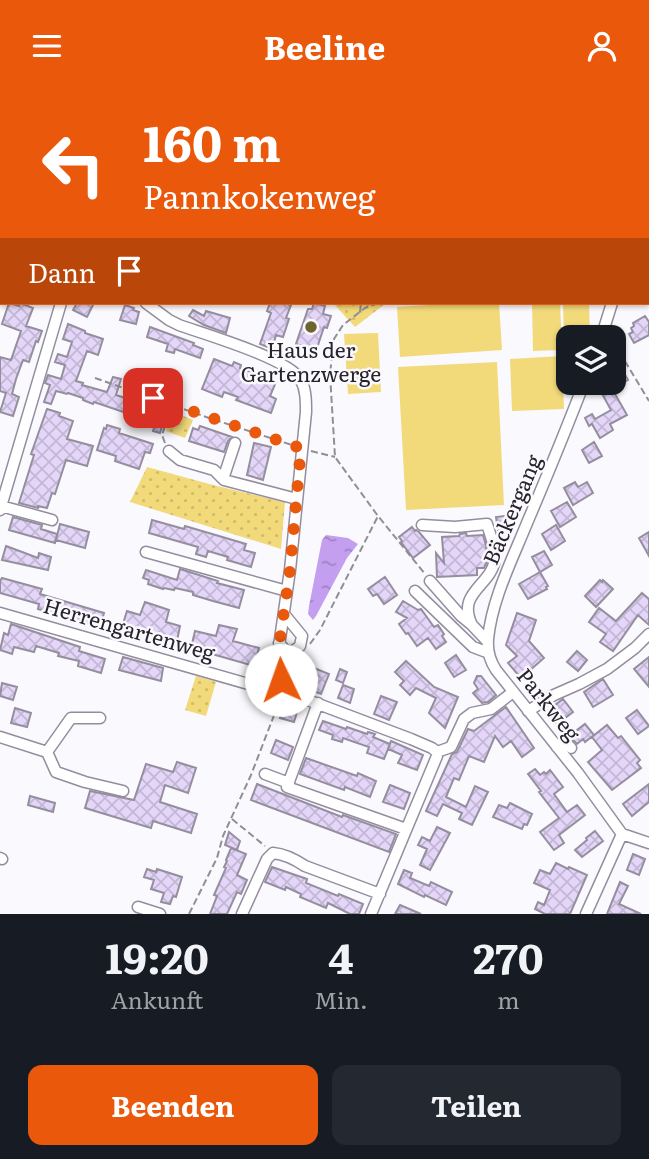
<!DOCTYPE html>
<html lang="de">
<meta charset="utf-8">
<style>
body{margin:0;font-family:Literata,serif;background:#242831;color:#f1f3f6;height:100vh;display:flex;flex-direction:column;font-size:26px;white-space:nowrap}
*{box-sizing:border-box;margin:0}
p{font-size:23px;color:#9ea1a6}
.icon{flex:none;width:38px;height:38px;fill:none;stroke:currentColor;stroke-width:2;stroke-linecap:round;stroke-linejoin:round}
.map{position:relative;height:823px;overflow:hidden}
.drawer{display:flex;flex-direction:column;background:#171b24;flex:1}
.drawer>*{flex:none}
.guide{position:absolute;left:0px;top:0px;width:649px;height:214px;box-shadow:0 2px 5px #0004;background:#ea580c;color:#fff;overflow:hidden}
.buttons{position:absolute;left:556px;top:234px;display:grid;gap:14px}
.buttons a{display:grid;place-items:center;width:70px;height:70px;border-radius:14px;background:#171b24;box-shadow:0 2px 5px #0004;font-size:35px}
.pin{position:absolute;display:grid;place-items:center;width:60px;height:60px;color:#fff;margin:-30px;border-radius:14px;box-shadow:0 4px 10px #0006}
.me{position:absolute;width:77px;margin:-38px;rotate:357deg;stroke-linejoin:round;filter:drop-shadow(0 0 5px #0008)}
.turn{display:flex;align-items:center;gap:24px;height:147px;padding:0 28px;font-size:32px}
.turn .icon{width:91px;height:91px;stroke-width:2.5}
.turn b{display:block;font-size:49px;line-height:60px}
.then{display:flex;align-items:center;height:66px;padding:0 28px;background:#0003;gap:14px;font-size:26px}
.eta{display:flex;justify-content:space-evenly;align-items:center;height:119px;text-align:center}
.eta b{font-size:42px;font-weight:700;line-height:49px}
.action{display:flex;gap:14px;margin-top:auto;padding:14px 28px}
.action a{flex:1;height:80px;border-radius:14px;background:#ea580c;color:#fff;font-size:28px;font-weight:700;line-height:80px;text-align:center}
.action a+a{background:#242831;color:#f1f3f6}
header{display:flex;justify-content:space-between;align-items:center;height:91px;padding:0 28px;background:#ea580c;color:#fff;font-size:32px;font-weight:700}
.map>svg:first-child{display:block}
.grass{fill:url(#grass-dots)}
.garden{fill:#f2da7b}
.water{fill:url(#water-ripples)}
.building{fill:url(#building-cross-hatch);stroke:#958e9f;stroke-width:2}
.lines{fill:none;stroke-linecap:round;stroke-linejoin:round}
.minor-casing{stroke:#948d9e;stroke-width:13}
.path{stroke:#918f95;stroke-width:2;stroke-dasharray:7 3.5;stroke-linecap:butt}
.minor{stroke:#fff;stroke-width:10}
.route{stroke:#ea580c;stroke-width:12;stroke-dasharray:0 21.6}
.poi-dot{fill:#6f6330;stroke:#faf9fd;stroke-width:2.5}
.labels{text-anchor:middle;stroke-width:5;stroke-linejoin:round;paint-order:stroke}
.poi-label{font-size:21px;fill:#26232a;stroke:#faf9fd}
.street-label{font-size:21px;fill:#26232a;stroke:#faf9fd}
</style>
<header><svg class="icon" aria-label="menu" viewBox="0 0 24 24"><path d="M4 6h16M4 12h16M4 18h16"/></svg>Beeline<svg class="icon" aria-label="person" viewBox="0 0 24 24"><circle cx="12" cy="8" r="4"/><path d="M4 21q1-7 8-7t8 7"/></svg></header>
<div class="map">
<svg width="649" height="823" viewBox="0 0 649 823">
<defs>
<pattern id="grass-dots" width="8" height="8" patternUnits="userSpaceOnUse" patternTransform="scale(1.75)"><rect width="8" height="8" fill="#f2da7b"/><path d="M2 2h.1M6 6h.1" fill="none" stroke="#cfbb6a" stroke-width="1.8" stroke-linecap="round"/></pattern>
<pattern id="water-ripples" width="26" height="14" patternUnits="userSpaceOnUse" patternTransform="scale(1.75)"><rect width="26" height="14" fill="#c49ff0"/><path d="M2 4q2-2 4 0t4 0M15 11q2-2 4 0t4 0" fill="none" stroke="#9f81c3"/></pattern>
<pattern id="building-cross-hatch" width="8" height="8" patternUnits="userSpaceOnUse" patternTransform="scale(1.75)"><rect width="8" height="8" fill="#e4d6f8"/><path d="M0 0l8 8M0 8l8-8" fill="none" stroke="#c3b7d5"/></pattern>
</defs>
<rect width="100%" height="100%" fill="#faf9fd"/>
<path class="grass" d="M0 0H101V2H2V140H0Z
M313 0H526L527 2H312Z
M333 212H392L385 213 355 236Z
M174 321 193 329 185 347 166 340Z
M147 376 213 394 285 411 281 458 130 411Z
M196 585 216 591 206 625 185 619Z"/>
<path class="garden" d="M462 212H499L502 259 400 266 397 216Z
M532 212H560L562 259 533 260Z
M563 212H589L590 245 564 246Z
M378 242 381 301 348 303 344 243Z
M562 265 564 318 512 320 510 268Z
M497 271 504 414 406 419 398 276Z"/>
<path class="water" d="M326 444 348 447 358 453 347 467 316 525 313 529 308 523 309 515 322 449Z"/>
<path class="building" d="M9 212 19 215 20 212 33 217 26 235 42 240 38 251 36 250 29 271 23 269 16 288 12 303 19 306 13 325 0 321 6 302 0 300V266L11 269 21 240 2 233Z
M77 212H94L87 226 73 219Z
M270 212H285L291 214 286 227 289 228 283 246 276 244 272 258 260 253 271 222 267 220Z
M314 212 325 215 323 223 331 225 327 237 324 236 316 260 296 253 308 218H312Z
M125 214 134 217 133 219 139 221 136 233 120 229Z
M193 219 204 225 206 220 230 227 226 242 204 234 189 225Z
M645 225 649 231V244L634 252 629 243 633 241 631 237 634 235 633 232Z
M68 233 85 240V242L103 248 98 264 87 260 76 290 83 292 82 294 107 301 113 286 121 288 116 304 150 315V314L167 319 160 342 153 340 156 331V332L94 311 93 313 83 309V307L68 302 67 303 56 300 51 313 44 311 50 294 45 292 48 284 61 288 65 274 55 271 58 263 67 266 72 251 63 248Z
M150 236 194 252 193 254 203 258 200 267 175 258 174 262 166 260 168 253 147 246Z
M214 268 232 275 234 271 241 274 240 277 257 283 258 280 266 283 264 286 276 291 270 305 276 308 271 322 236 309 238 306 224 301 222 306 202 298Z
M620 275 628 289 614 297V278Z
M610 294 627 324 610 333 613 339 600 347 592 333 589 335 585 327 592 323 595 328 611 319 600 299Z
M47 318 60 322 59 325 73 330 67 348 93 355 87 375 66 369 55 403 52 402 47 417 38 415V417L19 412 34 364 31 363Z
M107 334 120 338 119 342 153 353 150 362 145 361 139 378 115 370 116 365 97 359 104 337 106 338Z
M200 335 232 346 228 350 224 361 189 350 193 337 198 339Z
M594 351 602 365 589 372 582 359Z
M254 352 271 356 263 389 247 384Z
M575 391 578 396 587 391 593 402 573 414 564 397Z
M567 411 576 426 560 436 551 420Z
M504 425 506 437 498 439 496 426Z
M13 426 42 434 41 438 57 443 55 452 9 439Z
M152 429 184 438 185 435 246 453 244 459 255 462 251 476 227 469 228 466 208 460 206 466 196 463 198 456 149 442Z
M60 433 89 441 85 457 56 449Z
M556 434 565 450 551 459 542 443Z
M412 436 415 440 416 439 419 441 430 454 413 467 401 451 402 450 399 446Z
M649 441V465L639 447Z
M466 442 467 445 483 444 486 454 487 470 484 477H477V484L437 486 436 462 444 472 442 446 459 445 460 443Z
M6 455 38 467 39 462 51 466 48 479 2 469Z
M544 460 552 474 540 481 532 466Z
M180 478 218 490 217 492 244 499 239 517 213 510 193 504V501L175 497 174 499 164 497 163 498 148 493 149 489 143 487 146 479 177 489Z
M540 481 548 495 546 496 547 498 528 508 519 493Z
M385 486 397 504 384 513 377 503 373 505 368 498Z
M2 487 42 498 40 503 104 522 100 536 38 518 39 513 0 502V490Z
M600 489 602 491 603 489 613 498 596 516 585 505Z
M642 502 649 508V534L638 524 613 560 600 551 606 543 589 531 599 517 616 530Z
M403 510 418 519 421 518 434 536 438 534 444 543 442 545 446 551 436 558 428 547 417 555 408 542 406 543 399 533 407 527 396 521Z
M145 511 169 519 166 531 180 535 177 550 122 536 127 520 140 524Z
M517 522 536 529 529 550 544 567 521 587 508 572 517 565 506 554Z
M11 533 80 556 79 560 105 568 101 582 78 575 79 570 58 565 59 562 36 555 34 561 14 556 12 563 0 559 4 542 8 544Z
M219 534 237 538 233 550 259 557 254 575 191 557 195 540 216 545Z
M577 560 587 569 578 580 567 571Z
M456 564 466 579 454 586 445 572Z
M123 566 163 577 161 590 119 579Z
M649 566V596L634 578Z
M406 570 434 596 458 606 445 637 429 622 436 607 416 597 410 604 400 594 404 590 395 581Z
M304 573 329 583 321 603 304 596 308 586 300 583Z
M340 578 347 581 343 592 336 589Z
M477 585H481L496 604 488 611 482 612 473 602 478 598 474 592Z
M603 588 613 604 593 616 584 601Z
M2 592 17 596 13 609 0 605Z
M343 594 354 598 350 612 338 607Z
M381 605 397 611 389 629 374 623Z
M287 607 295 612 294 616 298 618 294 631 280 627Z
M563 608 573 621 557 633 547 620Z
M506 616 534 657 522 666 511 650 503 656 495 645 484 671 469 665 459 689 454 687 446 706 466 716 475 695 488 701 472 734 459 728 462 722 443 713 437 725 426 720 452 663 457 661 468 638 474 640Z
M15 617 31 622 27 636 11 632Z
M637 619 649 635 638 643 626 627Z
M323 630 346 638 347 636 367 643 368 641 375 643 373 646 390 653 384 668 367 662 369 656 343 647 342 651 332 648 333 644 319 639Z
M585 633 594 644 585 651 583 648 577 653 569 645Z
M607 634 618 647 621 645 640 669 637 672 641 677 612 699 588 671 602 659 592 646Z
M276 649 293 656 288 669 271 662Z
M391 650 423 664 417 679 398 672 402 664 388 658Z
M306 667 357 685 358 682 376 690 370 706 345 696 344 699 300 683Z
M177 671 196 677 188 702 165 694 160 711 197 723 191 742 153 730 151 737 85 717 90 700 134 709 146 673 173 681Z
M535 678 540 684 544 681 546 683 550 679 563 696 554 703 567 721 577 714 585 724 559 744 564 752 554 759 540 741 559 727 539 701 541 700 528 683Z
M257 693 342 726 343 724 396 743 389 761 251 709Z
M649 693V711L632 725 623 713Z
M390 694 410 702 404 718 383 711Z
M30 705 55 712 53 721 28 714Z
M510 712 532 723 527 734 524 733 522 738 493 726 499 714 507 717Z
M437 736 450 742 430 779 420 774 427 758 418 754 422 746 430 750Z
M595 740 603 750 582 766 575 759 587 749 586 747Z
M229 741 240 750 237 759 225 754Z
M231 757 246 763 237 784 247 789 241 803 237 801 227 823H210L217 805 214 804 226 777 224 776 227 770 226 769Z
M633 763 645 768 639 784 627 779Z
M556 772 568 778 569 776 587 784 570 823H545L535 818 538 811 544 814 550 799 534 792 540 779 550 783Z
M272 776 307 788 306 792 338 805 339 803 363 813 359 823H350L328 812 326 817 300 806 301 803 286 796 285 799 265 791Z
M147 778 156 781 157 778 182 786 176 806 173 805 170 813 161 811 164 802 151 798 154 789 144 786Z
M404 779 412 782 410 787 429 795 431 791 452 801 446 814 425 804 424 806 398 793Z
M620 791 628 795 619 813 641 823H607Z
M400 814 421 823H395Z"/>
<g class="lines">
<defs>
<path id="minor" d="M165 2 166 0
M648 102 649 98
M0 205H2
M146 212 169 229 179 234C204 243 288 267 301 289 306 299 306 310 306 321L290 479 277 569 281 589 286 597
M601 247 612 212
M584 292C566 339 547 385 527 432 512 469 492 508 488 548 487 560 490 570 496 579L578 682 622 743 649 752
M169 360 180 369 214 379 224 389 297 408
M223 388 235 352
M1 415 52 429
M0 419 61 212
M422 434 455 436 487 433C490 443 495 455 495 465 495 494 455 500 472 534
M146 461 287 500
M430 490 461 525 472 534 488 551
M415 500 473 556 489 562
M0 522 266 598 278 599 286 597 297 605 411 648 432 657 437 661
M279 552 285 559 292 561 300 555 302 545 284 523
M318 612 287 696 406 738
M528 620 554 604 579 593 607 578 635 557 649 543
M0 646 47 661
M557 656 565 651 571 657
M47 661 56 681 85 691 123 700
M47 661 71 627H100
M437 661 451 656 464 628 472 622 491 618 513 601
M265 683 289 692
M0 767 2 768
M138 816 160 823
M242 823 267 768 273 762C285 763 296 769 305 775L380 803
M371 823 437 665V661
M586 823 622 743"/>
</defs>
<use href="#minor" class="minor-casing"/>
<path class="path" d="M261 0 262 2
M318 0 319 2
M391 0 392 2
M437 0V2
M468 0 470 2
M514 0V2
M648 72H649
M378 212 365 217 343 234 334 248 330 283 335 366 378 425 425 483
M360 221 361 212
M614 252 649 310
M95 287 209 327 292 354
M311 287 329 283
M165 352 162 344 172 315
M311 360 335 366
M310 553 320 539 378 425
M290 581 301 567
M232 728 265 755
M189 823 217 767 223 745 251 684 278 614V608"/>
<use href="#minor" class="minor"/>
</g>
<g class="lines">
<path class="route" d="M153 307 301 357 290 479 277 569 281 589"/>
</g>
<circle class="poi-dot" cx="311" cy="236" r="7"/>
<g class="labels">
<g class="poi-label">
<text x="311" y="267">Haus der<tspan x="311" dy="24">Gartenzwerge</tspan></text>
</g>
<g class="street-label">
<text transform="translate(513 419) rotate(-67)" y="7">Bäckergang</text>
<text transform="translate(129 539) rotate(16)" y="7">Herrengartenweg</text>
<text transform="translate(548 614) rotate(51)" y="7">Parkweg</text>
</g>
</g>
</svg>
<div class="buttons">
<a><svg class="icon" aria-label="layers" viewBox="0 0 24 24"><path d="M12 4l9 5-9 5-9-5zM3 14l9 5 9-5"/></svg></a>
</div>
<div class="pin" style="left:153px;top:307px;background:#d93025"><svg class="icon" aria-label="arrive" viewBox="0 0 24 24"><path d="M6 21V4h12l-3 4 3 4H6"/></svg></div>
<svg class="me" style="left:281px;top:589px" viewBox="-20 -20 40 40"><circle r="19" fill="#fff"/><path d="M0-13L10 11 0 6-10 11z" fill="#ea580c"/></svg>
<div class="guide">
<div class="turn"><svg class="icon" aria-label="left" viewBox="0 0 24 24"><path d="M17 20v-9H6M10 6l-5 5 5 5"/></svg><div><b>160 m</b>Pannkokenweg</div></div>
<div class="then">Dann<svg class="icon" aria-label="arrive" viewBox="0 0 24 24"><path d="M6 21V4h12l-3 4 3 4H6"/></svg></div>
</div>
</div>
<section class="drawer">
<div class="eta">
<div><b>19:20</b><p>Ankunft</p></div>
<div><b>4</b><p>Min.</p></div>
<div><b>270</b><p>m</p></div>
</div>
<div class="action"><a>Beenden</a><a>Teilen</a></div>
</section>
